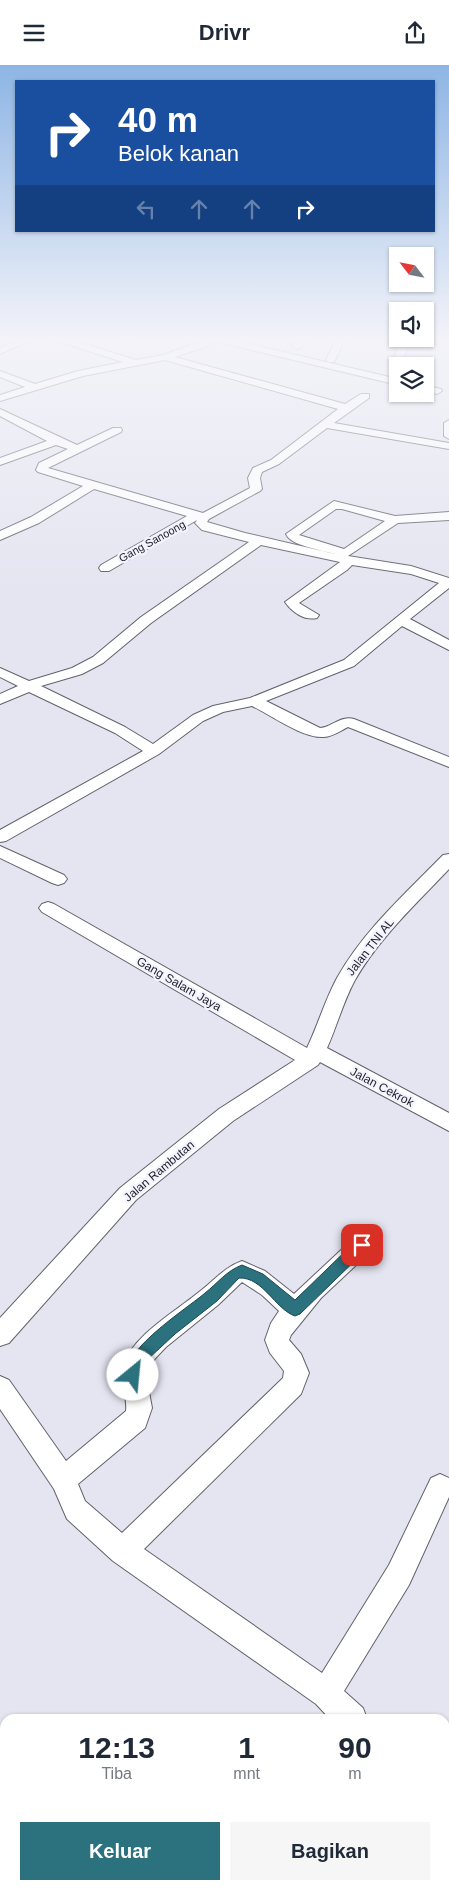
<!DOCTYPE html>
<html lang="id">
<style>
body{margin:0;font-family:Arial,sans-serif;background:#f6f6f7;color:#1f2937;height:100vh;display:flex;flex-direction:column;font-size:19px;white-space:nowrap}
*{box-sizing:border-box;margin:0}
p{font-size:16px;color:#747a83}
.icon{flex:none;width:28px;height:28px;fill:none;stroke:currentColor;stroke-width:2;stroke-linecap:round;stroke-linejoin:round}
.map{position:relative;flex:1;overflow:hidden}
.details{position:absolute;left:0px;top:1649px;width:450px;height:176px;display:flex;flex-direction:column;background:#fff;border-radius:15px 15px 0 0;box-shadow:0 1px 4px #0004}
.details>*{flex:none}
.guide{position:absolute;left:15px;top:15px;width:420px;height:152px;border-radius:0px;box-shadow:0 1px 4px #0004;background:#1a4fa0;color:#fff;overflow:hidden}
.needle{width:32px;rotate:302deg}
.controls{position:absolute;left:389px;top:182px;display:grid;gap:10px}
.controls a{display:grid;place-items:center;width:45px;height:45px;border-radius:0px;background:#fff;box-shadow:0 1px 4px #0004;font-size:25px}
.pin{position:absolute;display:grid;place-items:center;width:42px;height:42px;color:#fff;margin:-21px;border-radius:10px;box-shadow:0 2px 8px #0006}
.me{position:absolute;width:55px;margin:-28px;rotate:28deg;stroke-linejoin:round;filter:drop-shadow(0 0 4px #0008)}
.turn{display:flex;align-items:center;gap:18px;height:105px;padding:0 20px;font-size:22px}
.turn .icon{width:65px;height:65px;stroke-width:2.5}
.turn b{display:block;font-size:35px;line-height:42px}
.lanes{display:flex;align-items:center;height:48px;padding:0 20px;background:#0003;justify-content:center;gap:25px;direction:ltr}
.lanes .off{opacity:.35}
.eta{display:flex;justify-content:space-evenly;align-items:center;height:85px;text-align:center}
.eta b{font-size:30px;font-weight:700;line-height:35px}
.cta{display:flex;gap:10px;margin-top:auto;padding:10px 20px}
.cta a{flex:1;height:58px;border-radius:0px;background:#2b717e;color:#fff;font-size:20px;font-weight:700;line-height:58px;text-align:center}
.cta a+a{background:#f6f6f7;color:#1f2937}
header{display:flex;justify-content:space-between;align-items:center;height:65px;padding:0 20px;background:#fff;font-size:22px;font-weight:700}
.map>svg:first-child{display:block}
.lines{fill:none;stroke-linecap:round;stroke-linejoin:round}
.minor-casing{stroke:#62626d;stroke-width:2}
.minor{fill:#fff;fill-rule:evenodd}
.route{fill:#2b717e;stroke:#1c4952}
.labels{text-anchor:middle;stroke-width:4.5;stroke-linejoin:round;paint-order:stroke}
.far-street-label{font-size:11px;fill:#1e1e22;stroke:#f3f2ff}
.street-label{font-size:12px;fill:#1e1e22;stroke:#f3f2ff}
</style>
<header><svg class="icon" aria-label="menu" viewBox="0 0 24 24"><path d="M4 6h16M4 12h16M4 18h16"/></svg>Drivr<svg class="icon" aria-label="share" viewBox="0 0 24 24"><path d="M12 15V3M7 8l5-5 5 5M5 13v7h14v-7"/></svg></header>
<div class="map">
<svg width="449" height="1824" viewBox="0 0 449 1824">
<rect width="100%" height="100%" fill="#e5e5f1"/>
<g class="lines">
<defs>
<path id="minor" d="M25 272H37L0 289V283Z
M50 272H63L136 295 163 290 208 274 206 272H220L398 314V320L218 277 175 292 345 339 361 329H369V333L334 358 449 378V384L327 363 279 399 262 407 260 413 262 424 260 426 209 454 207 457 245 468 335 489C322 485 291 481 286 469L334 436 395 451 449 447V455L398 458 348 491 411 501 449 513V523L410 554 449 575V585L402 561 354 601 266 636 320 663C332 662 341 650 354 654L449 692V702L348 662C340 666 332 672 323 672 302 673 271 650 252 641L223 647 203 656 159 689 6 776 0 777V765L143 686 115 668 29 627 0 639V629L18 621 0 612V603L29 616 72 603 93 592 141 552 249 477 202 465 195 458 197 455 109 506H101L99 503 101 500 187 451 94 424 39 458 0 475V466L31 452 83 421 38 407 36 405 39 398 68 384 56 380 0 400V393L47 376 0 351V344L77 380 113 363H121L122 365 121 367 48 403 203 448 250 423 248 413 253 403 271 395 338 344 165 295 83 311 0 336V330L25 322 0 312V306L35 319 78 306 123 297 51 274ZM336 444H342L385 456 344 484 299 470ZM261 480 340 497 285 537C292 547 304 556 317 553L319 550 299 538 347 505 352 500 411 509 439 518 344 595 250 633 213 641 193 650 153 679 125 662 41 621 82 609 103 598 151 558Z
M125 272H137L129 276 126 275Z
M297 272H306L300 283 297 284 292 281Z
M337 272H346L334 297H328L326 295Z
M400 274H410L403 296 398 299 393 296Z
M425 320 441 324 442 326 437 329 425 326Z
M449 355V374L444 371V358Z
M0 781 64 810 67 814 64 818 58 820 52 818 0 793Z
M449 789V804C416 839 379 873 355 915 343 937 337 961 327 983L449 1048V1066L320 997 318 1000 233 1056 136 1135 9 1278 0 1281V1253L120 1123 219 1044 295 995 42 847 39 843 42 839 48 837 54 839 307 983C318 960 325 935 337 913 364 865 405 829 443 790Z
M362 1170 370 1173 373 1180 370 1187 321 1233 291 1270 289 1275 301 1289 309 1308 301 1329 144 1484 322 1608 389 1500 431 1413 440 1409 449 1413V1432L409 1520 344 1626 363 1643 367 1654H330L316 1639 113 1496 67 1454 54 1424 0 1344V1311L9 1315 66 1396 126 1346C128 1331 118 1316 123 1301 133 1270 175 1247 199 1227 214 1216 223 1203 242 1196L265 1206 294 1229 354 1173ZM242 1217 262 1230 279 1246 271 1258 265 1275 270 1288 284 1306 283 1313 122 1468 85 1436 78 1419 145 1363 152 1343 146 1311 148 1301 166 1282 218 1240Z
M445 1741 449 1743V1778L445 1776Z
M449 1807V1824H432L433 1820H445V1808Z
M191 1820H225L226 1824H192Z
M265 1820H299L298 1824H264Z"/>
</defs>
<use href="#minor" class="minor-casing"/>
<use href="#minor" class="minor"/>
</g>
<linearGradient id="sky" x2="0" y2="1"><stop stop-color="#8db5e4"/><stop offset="0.52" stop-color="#f3f3f9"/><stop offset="1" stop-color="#f3f3f9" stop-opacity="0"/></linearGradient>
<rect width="449" height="527" fill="url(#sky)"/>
<path class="route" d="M362 1174 367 1175 369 1180 367 1184 300 1249 295 1251C275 1244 263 1212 239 1213L217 1236 175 1269 147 1295 139 1314 133 1316 128 1314C116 1288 188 1243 205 1228 218 1218 226 1206 242 1200L263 1209 295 1235 357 1175Z"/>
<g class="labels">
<g class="far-street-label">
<text transform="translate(152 476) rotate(-29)" y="4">Gang Sanoong</text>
</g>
<g class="street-label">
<text transform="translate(370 882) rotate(-52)" y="4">Jalan TNI AL</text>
<text transform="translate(179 919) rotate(30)" y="4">Gang Salam Jaya</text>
<text transform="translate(382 1022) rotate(28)" y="4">Jalan Cekrok</text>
<text transform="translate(159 1106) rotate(-40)" y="4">Jalan Rambutan</text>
</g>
</g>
</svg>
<div class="controls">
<a><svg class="needle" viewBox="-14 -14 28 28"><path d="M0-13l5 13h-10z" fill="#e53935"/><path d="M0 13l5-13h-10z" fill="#747a83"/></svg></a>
<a><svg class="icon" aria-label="sound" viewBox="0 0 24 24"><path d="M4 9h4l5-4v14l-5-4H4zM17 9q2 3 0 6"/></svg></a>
<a><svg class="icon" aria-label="layers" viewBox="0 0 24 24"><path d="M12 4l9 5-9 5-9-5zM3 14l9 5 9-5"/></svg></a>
</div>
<div class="pin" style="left:362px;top:1180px;background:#d93025"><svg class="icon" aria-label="arrive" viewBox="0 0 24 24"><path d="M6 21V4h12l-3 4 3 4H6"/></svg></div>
<svg class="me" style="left:133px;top:1310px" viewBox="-20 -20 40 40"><circle r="19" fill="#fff"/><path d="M0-13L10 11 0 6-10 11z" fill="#2b717e"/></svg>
<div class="guide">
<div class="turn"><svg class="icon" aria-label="right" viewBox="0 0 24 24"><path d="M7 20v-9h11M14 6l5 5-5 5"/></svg><div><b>40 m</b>Belok kanan</div></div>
<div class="lanes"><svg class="icon off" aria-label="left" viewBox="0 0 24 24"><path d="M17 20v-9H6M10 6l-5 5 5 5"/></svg><svg class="icon off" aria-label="ahead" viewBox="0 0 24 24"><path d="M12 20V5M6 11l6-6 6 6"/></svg><svg class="icon off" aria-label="ahead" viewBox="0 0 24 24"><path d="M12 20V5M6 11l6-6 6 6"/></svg><svg class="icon" aria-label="right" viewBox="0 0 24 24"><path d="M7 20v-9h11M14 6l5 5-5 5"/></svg></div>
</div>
<section class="details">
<div class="eta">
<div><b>12:13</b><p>Tiba</p></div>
<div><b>1</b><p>mnt</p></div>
<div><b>90</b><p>m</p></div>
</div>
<div class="cta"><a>Keluar</a><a>Bagikan</a></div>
</section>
</div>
